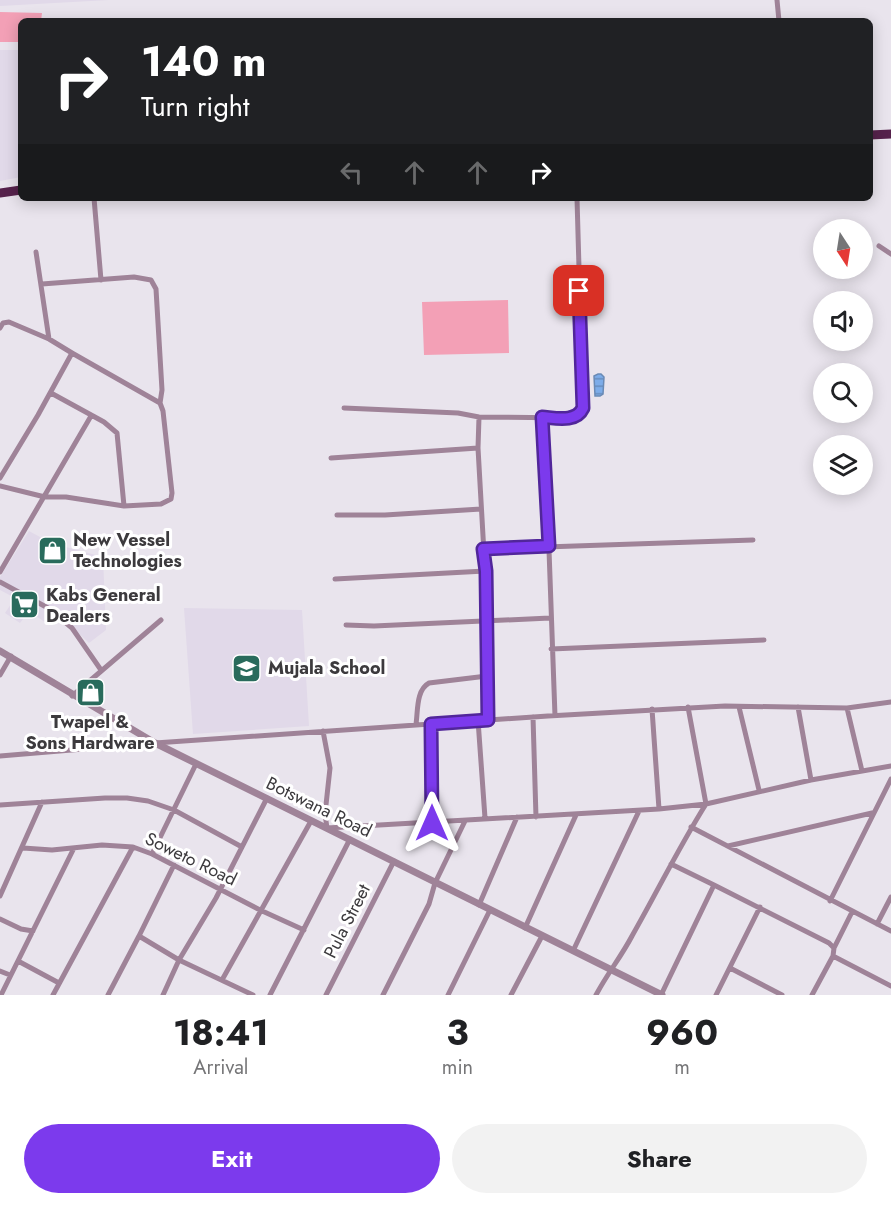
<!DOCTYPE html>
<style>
body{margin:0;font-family:Jost,sans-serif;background:#f2f2f2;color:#202124;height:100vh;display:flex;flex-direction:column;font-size:22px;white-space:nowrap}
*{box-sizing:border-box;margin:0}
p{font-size:20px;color:#757577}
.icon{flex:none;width:33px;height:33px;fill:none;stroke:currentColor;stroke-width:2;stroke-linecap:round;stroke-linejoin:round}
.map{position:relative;height:995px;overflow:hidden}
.panel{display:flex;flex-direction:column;background:#fff;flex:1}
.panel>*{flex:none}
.top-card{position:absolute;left:18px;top:18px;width:855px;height:183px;border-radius:9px;box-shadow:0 3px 15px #0003;background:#202124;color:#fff;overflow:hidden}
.needle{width:39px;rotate:168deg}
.tools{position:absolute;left:813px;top:219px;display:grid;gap:12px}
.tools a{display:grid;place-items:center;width:60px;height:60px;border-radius:50%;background:#fff;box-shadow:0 3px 15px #0003;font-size:30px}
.pin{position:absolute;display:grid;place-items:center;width:51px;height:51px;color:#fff;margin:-26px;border-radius:12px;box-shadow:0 3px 9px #0006}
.me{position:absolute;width:66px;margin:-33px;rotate:0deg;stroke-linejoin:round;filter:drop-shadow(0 0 4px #0008)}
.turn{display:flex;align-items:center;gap:21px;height:126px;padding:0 24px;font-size:27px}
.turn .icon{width:78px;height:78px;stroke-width:2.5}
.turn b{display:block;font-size:42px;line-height:51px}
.lanes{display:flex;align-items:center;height:57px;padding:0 24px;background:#0003;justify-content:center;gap:30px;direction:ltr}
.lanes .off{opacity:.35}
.eta{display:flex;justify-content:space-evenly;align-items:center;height:102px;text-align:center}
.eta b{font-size:36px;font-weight:700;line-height:42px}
.action{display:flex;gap:12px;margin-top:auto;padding:12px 24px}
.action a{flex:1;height:69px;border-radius:36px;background:#7c3aed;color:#fff;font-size:24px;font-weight:700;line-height:69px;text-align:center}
.action a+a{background:#f2f2f2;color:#202124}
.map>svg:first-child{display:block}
.built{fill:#e1d9e9}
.pitch{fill:#f3a0b6}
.water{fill:url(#water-rules);stroke:#6a8ab5;stroke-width:1.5}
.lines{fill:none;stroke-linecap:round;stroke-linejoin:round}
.minor{stroke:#9f8398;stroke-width:5}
.tertiary{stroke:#9f8398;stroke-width:7}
.trunk{stroke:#56224c;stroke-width:9}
.route-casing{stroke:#51269a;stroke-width:15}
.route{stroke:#7c3aed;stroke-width:10}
.labels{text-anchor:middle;stroke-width:6;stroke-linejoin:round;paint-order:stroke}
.poi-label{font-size:18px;font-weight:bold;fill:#3c3a3d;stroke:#fff;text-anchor:start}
.street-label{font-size:18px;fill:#3c3a3d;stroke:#fff}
</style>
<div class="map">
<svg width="891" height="995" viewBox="0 0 891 995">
<defs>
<pattern id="water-rules" width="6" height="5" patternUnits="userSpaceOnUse" patternTransform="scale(1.5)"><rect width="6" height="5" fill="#7dace9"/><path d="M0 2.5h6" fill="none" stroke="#688dbe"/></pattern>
</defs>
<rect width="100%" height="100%" fill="#e9e4ed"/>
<path class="built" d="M0 0H109L0 6Z
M0 50H21V177L0 181Z
M29 531 51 543 103 557 106 630 89 643 57 613 49 625 29 611 20 623 5 613 15 598 0 590V577Z
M184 608 302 610 309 726 193 734Z"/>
<path class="pitch" d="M0 12 42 13 41 21H21V42H0Z
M508 300 509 353 424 355 422 302Z"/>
<path class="water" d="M598 374H601L604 377 603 394 600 396H595L594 376Z"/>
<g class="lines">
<path class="minor" d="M777 0 779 21
M94 198 101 280
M879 246 891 254
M36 252 49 339
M42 284 134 277 151 280 156 289 162 390 160 403
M0 328 3 323 9 322 49 339 72 353 38 415 0 478
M51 393 104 422 117 433 124 506
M344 408 458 413 479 417 574 418 578 416 583 408 577 198
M479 417 478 448 485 571 488 720
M542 418 549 550 555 716
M331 458 478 448
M0 486 45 497H66L124 506 161 504 171 499 172 493 163 411 160 403 72 353
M337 515H385L481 509
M483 549 753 540
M0 572 91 416
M335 579 485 571
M0 582 48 608 72 628 101 670
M346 625 374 626 550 618
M551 649 764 640
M0 675 11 656
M72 696 161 620
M739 707 759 790
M798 707 811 780
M847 708 862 771
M652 709 659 809
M533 717 536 817
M478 720 485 818
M416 724C418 711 416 690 429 683L487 676
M431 724V823
M323 731 330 768 325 814 327 828 659 809 706 804 811 780 891 766
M0 756 155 743 548 716 725 706 847 708 891 702
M0 805 105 798H127L148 801 174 810 242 847
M691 827 891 931
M728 846 872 813
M23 848 52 850 102 845 133 847 152 854 260 910 304 930
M152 854 196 764
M714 885 829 943 834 948 833 956 812 995
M0 896 42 802
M830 901 891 779
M479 905 517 817
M0 919 21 929 33 931
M877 924 891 897
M525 928 576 815
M139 936 174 865
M834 948 852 912
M573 951 639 811
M833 956 891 986
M18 961 59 983
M730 968 782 995
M0 971 10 975
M222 980 311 821
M1 995 74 848
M53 995 133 847
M108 995 139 936 179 960 253 995
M163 995 179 960 216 898 267 798
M270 995 350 839
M326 995 394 861
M383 995 429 904 435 883 465 821
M448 995 490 910
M511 995 542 936
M596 995C607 974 621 957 632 936 657 892 679 847 706 804L688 707
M661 995 714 885 671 864
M716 995 760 907"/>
<path class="tertiary" d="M0 651 155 743 662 995"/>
<path class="trunk" d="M870 135 891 134
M0 193 21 190"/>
</g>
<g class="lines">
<defs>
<path id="route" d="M432 823 431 724 488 720 486 571 483 549 549 546 542 417C556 418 576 423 583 408L579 291"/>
</defs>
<use href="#route" class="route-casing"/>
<use href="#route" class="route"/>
</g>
<defs>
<symbol id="shop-square" viewBox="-11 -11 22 22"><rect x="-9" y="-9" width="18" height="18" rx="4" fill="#296b5c" stroke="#fff"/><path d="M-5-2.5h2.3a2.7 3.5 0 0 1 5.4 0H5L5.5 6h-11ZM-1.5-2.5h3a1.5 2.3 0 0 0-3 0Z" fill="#fff"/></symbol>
<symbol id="supermarket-square" viewBox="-11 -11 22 22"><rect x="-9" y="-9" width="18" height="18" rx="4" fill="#296b5c" stroke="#fff"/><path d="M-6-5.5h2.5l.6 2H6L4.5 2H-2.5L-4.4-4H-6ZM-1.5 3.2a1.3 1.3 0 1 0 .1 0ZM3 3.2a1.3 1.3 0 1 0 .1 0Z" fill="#fff"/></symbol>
<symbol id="school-square" viewBox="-11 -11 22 22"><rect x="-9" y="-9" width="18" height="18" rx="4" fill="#296b5c" stroke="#fff"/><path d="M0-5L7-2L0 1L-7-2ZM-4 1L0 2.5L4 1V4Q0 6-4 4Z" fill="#fff"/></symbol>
</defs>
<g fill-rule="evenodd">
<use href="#shop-square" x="36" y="534" width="33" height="33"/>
<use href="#supermarket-square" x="8" y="588" width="33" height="33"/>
<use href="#school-square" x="230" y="652" width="33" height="33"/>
<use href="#shop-square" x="74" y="676" width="33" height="33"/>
</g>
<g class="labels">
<g class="poi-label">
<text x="73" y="546">New Vessel<tspan x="73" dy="21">Technologies</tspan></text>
<text x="46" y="601">Kabs General<tspan x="46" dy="21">Dealers</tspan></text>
<text x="268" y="674">Mujala School</text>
<text x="90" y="728" text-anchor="middle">Twapel &amp;<tspan x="90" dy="21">Sons Hardware</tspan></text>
</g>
<g class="street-label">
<text transform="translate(319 807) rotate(26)" y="6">Botswana Road</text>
<text transform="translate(191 859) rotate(26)" y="6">Soweto Road</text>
<text transform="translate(347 921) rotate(-63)" y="6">Pula Street</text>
</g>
</g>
</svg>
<div class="tools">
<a><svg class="needle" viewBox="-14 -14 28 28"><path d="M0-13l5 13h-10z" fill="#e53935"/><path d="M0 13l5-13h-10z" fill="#757577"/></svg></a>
<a><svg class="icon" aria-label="sound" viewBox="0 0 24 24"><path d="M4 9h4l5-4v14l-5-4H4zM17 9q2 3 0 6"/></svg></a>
<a><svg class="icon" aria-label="search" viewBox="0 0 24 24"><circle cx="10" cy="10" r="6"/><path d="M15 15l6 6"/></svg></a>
<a><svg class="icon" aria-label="layers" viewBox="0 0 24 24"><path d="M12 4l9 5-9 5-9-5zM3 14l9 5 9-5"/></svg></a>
</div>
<div class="pin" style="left:579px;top:291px;background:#d93025"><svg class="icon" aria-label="arrive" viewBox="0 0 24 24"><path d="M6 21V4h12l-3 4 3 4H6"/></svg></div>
<svg class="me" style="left:432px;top:823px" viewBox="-20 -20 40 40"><path d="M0-17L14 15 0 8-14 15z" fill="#7c3aed" stroke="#fff" stroke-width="4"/></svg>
<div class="top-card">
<div class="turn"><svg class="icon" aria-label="right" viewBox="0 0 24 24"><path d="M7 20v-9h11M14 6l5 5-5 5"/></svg><div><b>140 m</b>Turn right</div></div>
<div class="lanes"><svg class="icon off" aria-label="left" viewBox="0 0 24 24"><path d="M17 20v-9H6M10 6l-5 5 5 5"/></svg><svg class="icon off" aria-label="ahead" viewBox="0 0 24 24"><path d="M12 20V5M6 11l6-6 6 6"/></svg><svg class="icon off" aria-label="ahead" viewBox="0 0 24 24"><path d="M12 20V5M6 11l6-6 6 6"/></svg><svg class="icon" aria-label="right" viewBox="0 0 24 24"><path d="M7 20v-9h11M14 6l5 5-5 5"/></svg></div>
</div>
</div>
<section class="panel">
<div class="eta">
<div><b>18:41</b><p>Arrival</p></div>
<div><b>3</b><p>min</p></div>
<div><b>960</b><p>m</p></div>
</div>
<div class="action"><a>Exit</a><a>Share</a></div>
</section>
